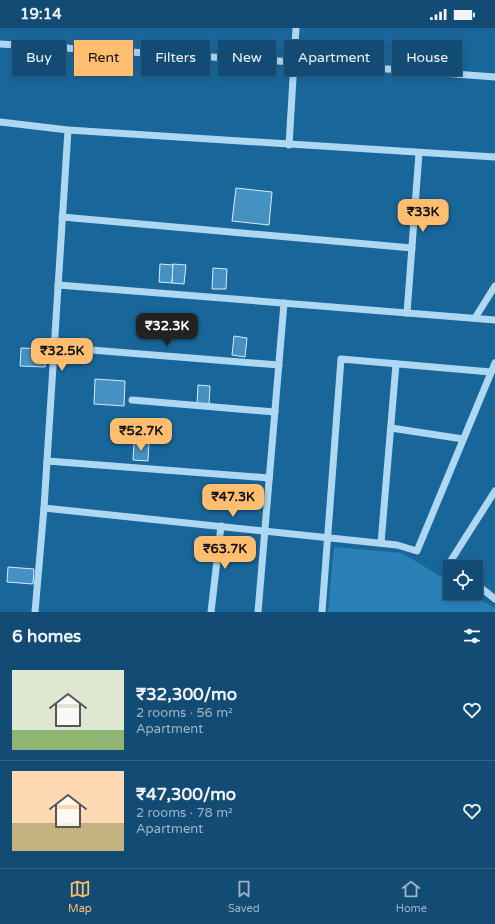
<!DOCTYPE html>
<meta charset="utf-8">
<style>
:root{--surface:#124c74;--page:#1b5379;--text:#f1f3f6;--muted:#9cb4c5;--line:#316386;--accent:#ffbe6f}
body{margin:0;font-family:"Varela Round",sans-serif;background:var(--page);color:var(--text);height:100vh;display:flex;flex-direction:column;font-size:15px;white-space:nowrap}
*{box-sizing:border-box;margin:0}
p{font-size:13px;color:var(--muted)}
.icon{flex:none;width:22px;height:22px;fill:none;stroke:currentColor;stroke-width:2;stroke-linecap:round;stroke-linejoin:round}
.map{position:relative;height:584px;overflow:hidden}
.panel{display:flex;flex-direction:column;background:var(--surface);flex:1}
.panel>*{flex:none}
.top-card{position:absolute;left:12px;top:12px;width:471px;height:36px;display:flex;gap:8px}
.tools{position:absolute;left:443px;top:532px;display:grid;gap:8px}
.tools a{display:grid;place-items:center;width:40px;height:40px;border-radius:0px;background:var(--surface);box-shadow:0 2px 6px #0003,0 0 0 1px var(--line);font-size:20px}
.price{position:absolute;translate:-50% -34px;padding:0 9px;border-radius:8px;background:var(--accent);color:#111;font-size:13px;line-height:26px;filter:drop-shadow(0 1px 2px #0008)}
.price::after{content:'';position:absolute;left:50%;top:24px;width:12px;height:9px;margin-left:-6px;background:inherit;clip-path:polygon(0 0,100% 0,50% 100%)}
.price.current{background:#222;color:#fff}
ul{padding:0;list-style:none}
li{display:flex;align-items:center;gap:12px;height:100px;padding:0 12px}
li+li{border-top:1px solid var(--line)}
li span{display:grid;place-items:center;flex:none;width:112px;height:80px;border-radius:0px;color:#555}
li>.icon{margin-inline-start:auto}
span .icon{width:48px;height:48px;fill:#fffc;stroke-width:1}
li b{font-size:17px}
h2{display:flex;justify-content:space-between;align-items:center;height:48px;padding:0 12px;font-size:17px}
.tag{padding:0 14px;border-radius:0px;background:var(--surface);box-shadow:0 2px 6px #0003,0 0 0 1px var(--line);font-size:14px;line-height:36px}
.tag.current{background:var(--accent);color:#111}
.status{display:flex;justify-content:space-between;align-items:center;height:28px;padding:0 20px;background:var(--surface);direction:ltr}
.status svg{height:11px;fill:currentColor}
.tabs{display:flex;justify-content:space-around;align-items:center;height:56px;border-top:1px solid var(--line);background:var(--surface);font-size:11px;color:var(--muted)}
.tabs a{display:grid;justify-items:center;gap:2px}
.tabs .current{color:var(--accent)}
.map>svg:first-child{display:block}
.green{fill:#2880b7}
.building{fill:#4591c2;stroke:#d6edfc}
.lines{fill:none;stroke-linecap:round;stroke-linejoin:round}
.minor{stroke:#aed7f1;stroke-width:7}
</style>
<div class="status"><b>19:14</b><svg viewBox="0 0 49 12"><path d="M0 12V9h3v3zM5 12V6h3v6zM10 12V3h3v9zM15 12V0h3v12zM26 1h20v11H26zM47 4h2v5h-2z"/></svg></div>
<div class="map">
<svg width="495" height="584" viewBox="0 0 495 584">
<rect width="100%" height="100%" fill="#18669a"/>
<!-- green -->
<polygon class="green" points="334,519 402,525 450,554 450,565 469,565 495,580 495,584 328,584"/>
<!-- building -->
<g class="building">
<polygon points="236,160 272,164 269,197 232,193"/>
<polygon points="160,236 173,237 172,255 159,254"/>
<polygon points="173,236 186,237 184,256 172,255"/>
<polygon points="213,240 227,241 226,261 212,261"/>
<polygon points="234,308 247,310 245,329 232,327"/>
<polygon points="21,320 46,321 45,339 20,338"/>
<polygon points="95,351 125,353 124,378 94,376"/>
<polygon points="198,357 210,358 209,377 197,376"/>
<polygon points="134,414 149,415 148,433 133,432"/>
<polygon points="8,539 34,541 33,556 7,554"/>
</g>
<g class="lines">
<!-- minor -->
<g class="minor">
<polyline points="0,16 294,34 495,49"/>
<polyline points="0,94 68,102 495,129"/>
<polyline points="289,117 296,0"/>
<polyline points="62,189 412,220"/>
<polyline points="58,257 495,292"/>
<polyline points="407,285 419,125"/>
<polyline points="475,290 495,258"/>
<polyline points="54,319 279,337"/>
<polyline points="132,372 275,384"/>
<polyline points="391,400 463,411"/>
<polyline points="47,433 269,450"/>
<polyline points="44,480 397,517 417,523 495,335"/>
<polyline points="381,515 396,336"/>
<polyline points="456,539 450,534 495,463"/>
<polyline points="476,556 495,571"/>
<polyline points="35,584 44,480 68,102"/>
<polyline points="211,584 221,498"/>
<polyline points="258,584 284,275"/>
<polyline points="322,584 341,331 491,344"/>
</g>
</g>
</svg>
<div class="tools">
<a><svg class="icon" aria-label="locate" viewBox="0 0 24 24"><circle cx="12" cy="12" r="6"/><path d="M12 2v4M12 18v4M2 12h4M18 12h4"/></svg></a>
</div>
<b class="price" style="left:423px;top:205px">₹33K</b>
<b class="price current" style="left:167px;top:319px">₹32.3K</b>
<b class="price" style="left:62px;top:344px">₹32.5K</b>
<b class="price" style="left:141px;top:424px">₹52.7K</b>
<b class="price" style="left:233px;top:490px">₹47.3K</b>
<b class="price" style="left:225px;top:542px">₹63.7K</b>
<div class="top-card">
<a class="tag">Buy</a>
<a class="tag current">Rent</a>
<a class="tag">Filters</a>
<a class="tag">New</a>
<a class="tag">Apartment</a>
<a class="tag">House</a>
</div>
</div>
<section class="panel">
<h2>6 homes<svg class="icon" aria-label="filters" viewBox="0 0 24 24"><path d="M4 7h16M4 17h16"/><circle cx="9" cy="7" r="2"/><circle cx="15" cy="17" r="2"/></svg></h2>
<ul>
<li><span style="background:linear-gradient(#dfe7d0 75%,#8fb573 0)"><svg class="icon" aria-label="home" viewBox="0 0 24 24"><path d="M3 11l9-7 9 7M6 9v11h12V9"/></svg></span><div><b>₹32,300/mo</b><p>2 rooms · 56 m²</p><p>Apartment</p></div><svg class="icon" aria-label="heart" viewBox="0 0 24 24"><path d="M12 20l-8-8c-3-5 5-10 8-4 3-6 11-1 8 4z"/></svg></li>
<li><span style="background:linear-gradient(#ffd9b3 65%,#c2b280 0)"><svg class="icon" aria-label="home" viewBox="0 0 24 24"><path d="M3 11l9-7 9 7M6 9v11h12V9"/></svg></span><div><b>₹47,300/mo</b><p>2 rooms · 78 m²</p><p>Apartment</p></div><svg class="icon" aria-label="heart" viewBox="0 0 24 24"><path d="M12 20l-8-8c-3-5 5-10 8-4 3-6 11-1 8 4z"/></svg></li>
</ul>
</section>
<nav class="tabs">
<a class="current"><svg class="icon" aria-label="map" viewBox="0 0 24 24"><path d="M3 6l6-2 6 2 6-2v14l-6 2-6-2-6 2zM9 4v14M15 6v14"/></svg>Map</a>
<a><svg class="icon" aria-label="saved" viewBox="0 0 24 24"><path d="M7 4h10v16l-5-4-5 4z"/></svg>Saved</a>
<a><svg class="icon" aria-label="home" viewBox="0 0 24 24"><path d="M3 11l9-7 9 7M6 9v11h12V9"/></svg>Home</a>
</nav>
